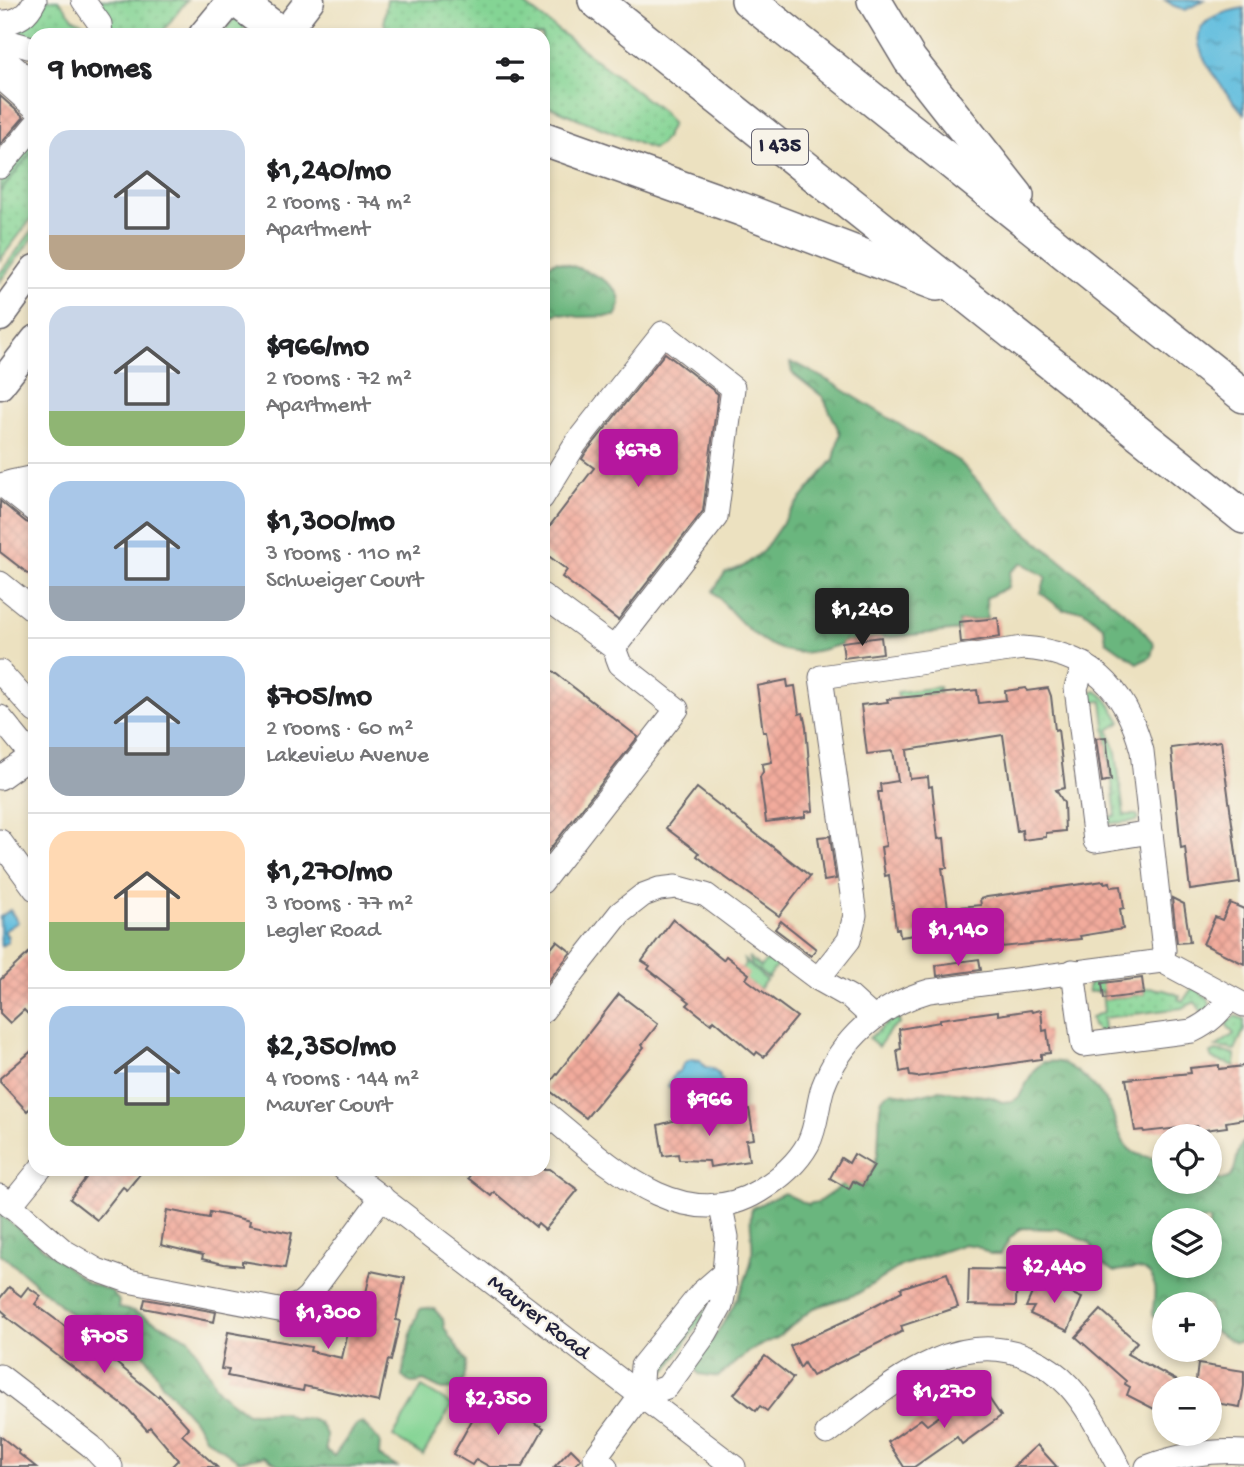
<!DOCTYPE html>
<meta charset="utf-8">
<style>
:root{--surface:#fff;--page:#f2f2f2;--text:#202124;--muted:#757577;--line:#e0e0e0;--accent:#b5179e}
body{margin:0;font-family:"Gochi Hand",sans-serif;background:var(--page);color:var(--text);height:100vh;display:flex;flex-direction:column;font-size:26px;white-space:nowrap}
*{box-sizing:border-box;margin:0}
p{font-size:23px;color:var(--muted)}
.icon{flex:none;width:38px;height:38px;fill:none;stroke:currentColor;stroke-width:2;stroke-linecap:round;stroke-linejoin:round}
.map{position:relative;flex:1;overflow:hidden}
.details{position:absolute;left:28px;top:28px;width:522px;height:1148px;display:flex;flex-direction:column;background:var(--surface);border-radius:21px;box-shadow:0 4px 10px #0003}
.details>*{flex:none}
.buttons{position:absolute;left:1152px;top:1124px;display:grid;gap:14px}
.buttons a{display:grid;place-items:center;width:70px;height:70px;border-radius:50%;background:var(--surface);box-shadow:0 4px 10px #0003;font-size:35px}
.price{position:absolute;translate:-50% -60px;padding:0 16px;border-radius:7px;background:var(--accent);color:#fff;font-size:23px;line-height:46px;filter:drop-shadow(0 2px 4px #0008)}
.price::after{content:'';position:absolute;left:50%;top:42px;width:21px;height:16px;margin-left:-10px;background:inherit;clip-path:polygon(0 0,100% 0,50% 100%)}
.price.on{background:#222;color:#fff}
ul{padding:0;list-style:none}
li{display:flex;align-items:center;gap:21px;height:175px;padding:0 21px}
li+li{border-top:2px solid var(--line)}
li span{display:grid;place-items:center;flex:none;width:196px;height:140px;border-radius:21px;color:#555}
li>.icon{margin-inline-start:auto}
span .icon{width:84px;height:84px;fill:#fffc;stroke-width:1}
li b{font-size:30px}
h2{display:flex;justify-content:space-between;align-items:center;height:84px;padding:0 21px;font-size:30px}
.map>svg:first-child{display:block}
.grass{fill:url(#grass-dots);stroke:#537b68;stroke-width:2}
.forest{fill:url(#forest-crowns);stroke:#466c5c;stroke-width:2;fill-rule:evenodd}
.green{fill:#84d494;stroke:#537b68;stroke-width:2}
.water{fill:url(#water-ripples);stroke:#41708c;stroke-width:2}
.building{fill:url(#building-cross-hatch)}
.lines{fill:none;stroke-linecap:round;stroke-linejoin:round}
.minor-casing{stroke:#69656a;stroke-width:25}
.major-casing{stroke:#69656a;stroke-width:31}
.highway-casing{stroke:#69656a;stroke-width:36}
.minor{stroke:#fff;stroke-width:23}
.major{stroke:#fff;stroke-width:28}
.highway{stroke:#fff;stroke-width:33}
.labels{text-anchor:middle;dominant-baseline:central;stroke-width:5;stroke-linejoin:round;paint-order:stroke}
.shield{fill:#f7f3e8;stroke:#62616f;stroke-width:2}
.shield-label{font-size:21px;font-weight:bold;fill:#22223b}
.street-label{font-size:23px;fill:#22223b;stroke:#f7f3e8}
</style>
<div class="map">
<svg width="1244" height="1467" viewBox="0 0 1244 1467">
<defs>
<pattern id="grass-dots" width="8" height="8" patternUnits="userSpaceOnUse" patternTransform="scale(1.75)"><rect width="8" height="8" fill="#84d494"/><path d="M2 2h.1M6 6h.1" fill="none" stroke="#72b680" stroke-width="1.8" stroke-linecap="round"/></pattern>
<pattern id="forest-crowns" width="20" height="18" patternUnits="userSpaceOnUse" patternTransform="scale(1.75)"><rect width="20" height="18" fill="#6bb67e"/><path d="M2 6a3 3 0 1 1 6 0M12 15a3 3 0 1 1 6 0" fill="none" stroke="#589468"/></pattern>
<pattern id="water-ripples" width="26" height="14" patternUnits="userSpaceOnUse" patternTransform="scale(1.75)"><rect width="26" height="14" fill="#60bdde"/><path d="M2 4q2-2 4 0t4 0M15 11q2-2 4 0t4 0" fill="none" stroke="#4f99b5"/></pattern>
<pattern id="building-cross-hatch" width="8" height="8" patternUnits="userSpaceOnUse" patternTransform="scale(1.75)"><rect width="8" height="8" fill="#f2ab9c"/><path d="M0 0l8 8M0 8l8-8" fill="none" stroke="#cf9387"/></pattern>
</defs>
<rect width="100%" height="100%" fill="#f7f3e8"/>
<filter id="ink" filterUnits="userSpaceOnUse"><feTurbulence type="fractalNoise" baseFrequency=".0143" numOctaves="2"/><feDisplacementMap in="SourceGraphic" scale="14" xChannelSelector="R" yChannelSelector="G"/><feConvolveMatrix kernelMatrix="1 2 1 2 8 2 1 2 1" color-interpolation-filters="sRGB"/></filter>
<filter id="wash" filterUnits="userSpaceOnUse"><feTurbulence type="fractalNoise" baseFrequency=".00686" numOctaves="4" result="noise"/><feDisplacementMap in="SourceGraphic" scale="28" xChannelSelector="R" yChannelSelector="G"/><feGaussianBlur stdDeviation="1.57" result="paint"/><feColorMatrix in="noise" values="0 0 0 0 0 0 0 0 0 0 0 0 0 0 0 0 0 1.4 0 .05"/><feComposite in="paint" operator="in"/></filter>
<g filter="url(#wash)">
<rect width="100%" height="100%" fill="#ece1c0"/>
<!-- grass -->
<g class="grass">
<polygon points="43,0 59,0 74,19 91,26 93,35 35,35 35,44 18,39 12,29"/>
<polygon points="100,0 187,0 160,35 119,35 115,33 113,35 107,35 97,9 103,4"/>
<path d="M 387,0 L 519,0 L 663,112 L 672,124 C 667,134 663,146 652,149 L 543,104 L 542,35 L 386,35 L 384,19 Z"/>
<polygon points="35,147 35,214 0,260 0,192"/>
<polygon points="35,227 35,235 0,281 0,273"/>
<path d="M 1095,691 C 1107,695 1114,711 1121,722 L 1109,730 L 1116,752 L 1124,815 L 1137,815 L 1139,819 L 1136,821 L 1104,824 L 1106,818 L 1116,816 L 1102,701 L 1091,702 L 1088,700 L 1091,693 Z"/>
<polygon points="748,957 761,967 769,957 778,964 768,978 752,966"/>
<path d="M 1102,979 L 1105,999 L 1144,994 L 1144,988 C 1156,988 1169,990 1180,996 L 1178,999 L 1183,1001 L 1193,987 L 1207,998 L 1210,1004 L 1209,1008 L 1202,1012 L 1195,1002 L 1182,1008 L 1103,1018 L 1104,1030 L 1099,1032 L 1093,1026 L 1091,1017 L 1104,1012 L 1102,991 L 1089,992 L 1088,987 L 1092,981 Z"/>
<polygon points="897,1015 900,1024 891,1029 878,1047 869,1038"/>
<polygon points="1235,1016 1244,1019 1244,1030 1235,1050 1216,1047 1234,1034 1226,1024"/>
<polygon points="1216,1051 1235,1054 1235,1066 1212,1059 1210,1054"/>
<polygon points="714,1302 667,1370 661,1369 660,1364 679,1339 711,1303"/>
</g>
<!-- forest -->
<g class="forest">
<path d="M 556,261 C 578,267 638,285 615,316 L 579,317 L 559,313 L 548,317 L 543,326 L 543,268 Z"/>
<path d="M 790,363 L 799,365 L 829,381 L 960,462 L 1019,527 L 1135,621 L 1154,644 L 1151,657 L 1138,663 L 1106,641 L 1104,627 L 1083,610 L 1063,610 L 1041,593 L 1046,577 L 1022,563 L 1010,572 L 1008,587 L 986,598 L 987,619 L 959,622 L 960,630 L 842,642 L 842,644 C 832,647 821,651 810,652 C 767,658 738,620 713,591 L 725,573 L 744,566 L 763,551 L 790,512 L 834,459 L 840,433 L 823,397 L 792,373 Z"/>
<path d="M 1043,1062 C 1048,1062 1054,1061 1059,1062 C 1073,1065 1101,1091 1108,1104 C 1117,1119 1118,1146 1137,1154 C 1145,1157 1156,1158 1164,1161 L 1164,1181 L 1209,1181 L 1209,1176 C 1244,1190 1230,1156 1244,1141 L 1244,1341 L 1235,1343 L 1209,1329 L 1209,1304 L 1164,1304 L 1164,1325 L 1158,1322 L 1152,1314 C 1159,1277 1154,1262 1114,1272 L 1102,1264 L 1090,1243 L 1058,1229 L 1021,1228 L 1009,1239 L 1001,1254 L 990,1254 L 977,1246 L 964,1244 L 901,1266 L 857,1294 L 814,1308 L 777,1338 L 749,1351 L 718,1377 L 699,1374 L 694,1367 C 715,1335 742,1300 751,1262 C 756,1243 747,1226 752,1208 L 784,1193 L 807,1204 L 818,1202 L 843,1185 L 849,1188 L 853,1181 L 863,1185 L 874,1166 L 878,1153 L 880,1107 L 882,1099 L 886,1094 L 892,1092 L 914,1096 L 939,1090 L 991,1097 L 1002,1102 L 1012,1101 L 1019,1097 L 1034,1070 ZM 1164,1220 L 1209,1220 L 1209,1265 L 1164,1265 Z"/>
<polygon points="0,1214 86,1282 111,1291 119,1301 118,1308 133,1311 190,1339 219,1392 247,1413 283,1412 293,1418 310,1419 320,1423 326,1434 326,1450 334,1456 356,1425 363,1423 380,1441 379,1456 397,1467 282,1467 264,1456 239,1461 205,1437 198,1425 162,1384 146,1357 129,1337 110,1323 74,1317 0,1253"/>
<path d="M 426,1308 L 434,1309 L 443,1319 L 444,1327 L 449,1336 L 467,1361 L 464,1380 L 457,1389 L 442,1390 L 424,1381 C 415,1384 409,1385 402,1376 L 412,1329 L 420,1309 Z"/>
</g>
<!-- green -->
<g class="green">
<polygon points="237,15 251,20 239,35 221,35"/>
<polygon points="35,134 35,147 0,192 0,183"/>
<polygon points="939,687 940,693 923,695 923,699 916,700 914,696 898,698 897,692"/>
<polygon points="744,960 766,980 759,989 745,979 742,969 745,964"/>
<polygon points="422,1387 452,1405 423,1455 393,1437"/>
</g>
<!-- water -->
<g class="water">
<polygon points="1165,0 1204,0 1186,10 1174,6"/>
<path d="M 1244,8 L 1244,114 C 1231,99 1194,55 1199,34 C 1203,16 1229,11 1244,8 Z"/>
<polygon points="10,910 18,922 4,931 8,937 8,942 1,946 0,917"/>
<polygon points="691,1059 700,1060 705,1067 712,1068 720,1075 719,1077 723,1080 715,1090 711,1087 708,1090 685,1093 681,1091 679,1094 668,1086 675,1073 680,1071 684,1063"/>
</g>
<g id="blocks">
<!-- building -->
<g class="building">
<polygon points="0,96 24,117 0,145"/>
<polygon points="665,353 718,394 703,511 618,620 562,577 567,570 542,551 542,536 594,468 582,459 585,454"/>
<polygon points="0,501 26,522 35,525 35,579 0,552"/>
<polygon points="998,618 1000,637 961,643 959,622"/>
<polygon points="881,637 883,653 844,658 842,642"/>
<polygon points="542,663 638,737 542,859"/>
<polygon points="787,680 788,687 795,686 799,714 803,713 806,727 813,811 805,812 805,817 766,822 760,777 763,772 762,764 772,762 766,732 763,732 757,686"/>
<polygon points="1026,688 1027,691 1048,688 1051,696 1055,730 1058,729 1065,788 1056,790 1064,803 1065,831 1046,833 1046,837 1023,840 1022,830 1017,831 1003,735 907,750 910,779 928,777 929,787 932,786 938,839 944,838 947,868 942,868 948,908 981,905 980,899 987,897 1104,881 1104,883 1110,882 1111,887 1121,886 1124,908 1120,909 1123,929 1080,936 1081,939 981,949 978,926 900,937 899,929 896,929 889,875 885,876 881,847 886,846 878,792 881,792 880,784 898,781 893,751 867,754 861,705 888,702 887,699 977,690 979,703 1006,700 1005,691"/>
<polygon points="1106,737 1111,780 1102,782 1096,738"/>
<polygon points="1221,741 1240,883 1190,890 1185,847 1181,848 1171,748"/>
<polygon points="697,788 810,876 779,916 715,870 697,856 699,853 666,828"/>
<polygon points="830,836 836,879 824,881 818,837"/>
<polygon points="1172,898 1184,904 1190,942 1177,943"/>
<polygon points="1230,903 1244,909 1244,964 1203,944 1215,917 1222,920"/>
<polygon points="673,919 723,960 726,956 749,974 746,979 797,1017 764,1057 757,1052 755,1055 714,1020 711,1024 687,1005 690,1002 648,969 650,966 642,961"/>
<polygon points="781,921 816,949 811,956 775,929"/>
<polygon points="557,941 571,952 542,989 542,959"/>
<polygon points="35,947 35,1021 24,1010 10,1023 0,1013 0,980"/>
<polygon points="979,959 981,970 937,976 936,965"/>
<polygon points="1142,978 1144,994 1104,999 1102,983"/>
<polygon points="619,994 658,1024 642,1045 644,1047 586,1118 546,1088"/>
<polygon points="1031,1010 1032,1012 1041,1010 1043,1031 1047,1030 1050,1053 1041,1054 1041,1059 917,1077 910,1076 909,1070 900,1072 897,1050 901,1049 899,1029 940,1022 940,1019 998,1011 998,1015"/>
<polygon points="35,1048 35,1104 27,1111 0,1082 0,1078"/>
<polygon points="1219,1065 1219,1069 1244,1066 1244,1119 1226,1122 1227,1127 1197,1131 1197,1126 1144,1132 1143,1130 1135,1131 1126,1079 1191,1073 1190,1068"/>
<polygon points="749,1109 754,1139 746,1140 749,1161 710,1167 709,1161 679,1160 678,1154 663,1156 658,1125 695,1115"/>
<polygon points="854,1154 874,1166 862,1186 853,1181 849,1189 830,1178 841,1158 849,1163"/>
<polygon points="74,1169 144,1169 127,1190 123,1187 97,1220 70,1199 86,1178"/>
<polygon points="475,1169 550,1169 578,1190 545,1230 538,1224 536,1227 494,1192 491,1196 468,1178"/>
<polygon points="167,1210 209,1218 210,1212 234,1217 250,1221 249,1225 292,1233 285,1268 242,1261 242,1266 224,1264 202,1259 203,1255 161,1245"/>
<polygon points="969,1269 1017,1270 1016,1306 968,1305"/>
<polygon points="371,1271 405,1278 396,1320 400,1321 395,1344 391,1361 388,1360 379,1402 304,1386 303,1391 227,1376 229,1370 221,1369 228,1332 311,1347 310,1351 342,1358 349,1328 351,1329 354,1312 358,1313 362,1296 365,1297"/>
<polygon points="947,1273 958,1307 901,1326 903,1331 812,1376 804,1363 800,1368 790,1346 847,1320 902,1291 901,1288"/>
<polygon points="1038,1279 1082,1298 1068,1331 1030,1314 1034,1307 1026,1307"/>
<polygon points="9,1287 21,1296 28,1287 41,1296 35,1304 114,1363 115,1362 158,1397 159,1395 189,1428 182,1435 217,1467 171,1467 178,1460 150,1427 147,1430 128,1409 5,1316 7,1315 0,1309 0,1298"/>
<polygon points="145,1299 216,1312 214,1322 143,1308"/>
<polygon points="1101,1310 1137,1342 1127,1354 1191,1388 1164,1388 1164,1414 1127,1395 1130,1387 1125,1384 1126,1381 1076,1337"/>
<polygon points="765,1356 793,1378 767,1411 760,1406 756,1411 734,1394"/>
<polygon points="1198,1364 1244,1371 1244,1386 1240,1407 1209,1402 1209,1388 1195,1388"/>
<polygon points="976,1390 981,1397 986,1394 1001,1416 962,1444 957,1437 914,1467 904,1467 888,1442 921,1419 927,1425"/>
<polygon points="486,1395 544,1428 522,1467 490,1467 476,1459 472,1465 453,1454"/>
<polygon points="0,1436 19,1451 18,1453 36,1467 0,1467"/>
<polygon points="1037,1445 1057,1467 1013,1467"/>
<polygon points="571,1449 581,1459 573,1467 554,1467"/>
</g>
</g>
</g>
<g filter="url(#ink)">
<use href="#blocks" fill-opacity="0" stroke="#69656a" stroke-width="2"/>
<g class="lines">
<!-- minor casing -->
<g class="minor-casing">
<g id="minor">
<polyline points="83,0 100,24 101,35"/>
<path d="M 0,22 C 17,23 28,15 35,0"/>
<polyline points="0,39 35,49"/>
<polyline points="0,55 25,77 35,80"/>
<polyline points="0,77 35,108"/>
<polyline points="0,167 35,125"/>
<polyline points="2,485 35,511"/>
<path d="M 0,486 C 10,480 24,481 35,476"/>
<polyline points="542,498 576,443 663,333 733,388 716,517 614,648"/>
<polyline points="0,583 35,611"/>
<polyline points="542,595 614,648 620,664 677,709 542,882"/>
<polyline points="1084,664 1076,688 1095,841 1151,832"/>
<polyline points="0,672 35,711"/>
<polyline points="0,717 35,760"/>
<polyline points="0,778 35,753"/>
<polyline points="0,841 35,889"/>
<path d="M 1073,971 L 1083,1045 L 1192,1031 C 1209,1023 1219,1013 1230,998"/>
<path d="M 818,979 L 849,940 L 855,915 L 821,677 L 1023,648 C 1089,652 1126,688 1142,751 L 1164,950 L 1162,961"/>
<polyline points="542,1012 620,913 643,895 659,889 676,887 706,895 818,979 850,997 873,1018"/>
<path d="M 542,1110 C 601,1157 679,1240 759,1191 C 779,1179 797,1164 808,1144 C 817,1127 817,1106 823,1087 C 841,1039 880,1005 929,991 L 1162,961 L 1244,1005"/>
<polyline points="344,1169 734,1467"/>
<polyline points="0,1196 64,1251 97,1270 128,1281 284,1311 301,1303 308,1297 382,1197"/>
<polyline points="10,1206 40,1169"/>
<polyline points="0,1376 91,1446 111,1467"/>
<polyline points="640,1397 667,1387 706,1333 721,1306 725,1287 724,1273 727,1237 721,1207"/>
<polyline points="640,1397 642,1366 701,1293 724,1273"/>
<path d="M 827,1433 C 885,1390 954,1324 1030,1358 C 1045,1365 1058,1374 1069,1386 C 1090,1409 1104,1440 1119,1467"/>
<polyline points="606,1467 595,1458 640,1397"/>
<path d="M 1147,1467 C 1179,1455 1210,1450 1244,1452"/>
</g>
</g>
<!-- major casing -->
<g class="major-casing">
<g id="major">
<polyline points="203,35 232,0"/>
<polyline points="283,35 310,0"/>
<polyline points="0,317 35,269"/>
<polyline points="0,385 35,340"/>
</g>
</g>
<!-- highway casing -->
<g class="highway-casing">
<g id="highway">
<polyline points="236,0 283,35"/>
<polyline points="595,0 1244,517"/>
<polyline points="748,0 1244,396"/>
<polyline points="874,0 910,60 1017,196"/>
<polyline points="542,138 741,209 937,284"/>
</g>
</g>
<!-- minor -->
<use href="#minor" class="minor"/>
<!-- major -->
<use href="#major" class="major"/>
<!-- highway -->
<use href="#highway" class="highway"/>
</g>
</g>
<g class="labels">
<!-- shield labels -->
<rect class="shield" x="752" y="129.5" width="56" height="35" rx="5"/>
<g class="shield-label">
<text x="780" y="147">I 435</text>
</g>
<!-- street labels -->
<g class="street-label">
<text transform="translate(538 1318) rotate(38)">Maurer Road</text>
</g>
</g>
</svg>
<div class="buttons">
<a><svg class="icon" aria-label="locate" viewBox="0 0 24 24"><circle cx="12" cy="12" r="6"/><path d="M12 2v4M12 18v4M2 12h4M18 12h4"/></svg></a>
<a><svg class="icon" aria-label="layers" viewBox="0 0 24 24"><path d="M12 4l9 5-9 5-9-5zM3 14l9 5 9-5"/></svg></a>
<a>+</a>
<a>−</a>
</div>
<b class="price" style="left:638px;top:489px">$678</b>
<b class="price on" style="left:862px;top:648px">$1,240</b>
<b class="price" style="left:958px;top:968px">$1,140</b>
<b class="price" style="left:709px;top:1138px">$966</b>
<b class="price" style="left:1054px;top:1305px">$2,440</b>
<b class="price" style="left:328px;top:1351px">$1,300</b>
<b class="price" style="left:104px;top:1375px">$705</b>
<b class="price" style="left:944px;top:1430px">$1,270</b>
<b class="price" style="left:498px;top:1437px">$2,350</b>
<section class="details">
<h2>9 homes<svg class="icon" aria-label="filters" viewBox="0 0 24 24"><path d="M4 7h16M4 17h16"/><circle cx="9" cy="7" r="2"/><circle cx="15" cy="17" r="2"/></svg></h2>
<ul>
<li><span style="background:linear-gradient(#c9d6e8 75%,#b9a48a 0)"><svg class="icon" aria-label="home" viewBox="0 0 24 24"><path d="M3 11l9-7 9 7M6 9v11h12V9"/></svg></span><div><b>$1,240/mo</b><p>2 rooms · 74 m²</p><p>Apartment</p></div></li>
<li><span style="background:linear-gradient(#c9d6e8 75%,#8fb573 0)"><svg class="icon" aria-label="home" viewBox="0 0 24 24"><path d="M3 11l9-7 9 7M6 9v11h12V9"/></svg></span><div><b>$966/mo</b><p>2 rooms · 72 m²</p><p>Apartment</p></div></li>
<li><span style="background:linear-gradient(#a9c7e8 75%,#9aa5b1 0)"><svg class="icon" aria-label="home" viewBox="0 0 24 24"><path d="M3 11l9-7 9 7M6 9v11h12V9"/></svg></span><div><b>$1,300/mo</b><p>3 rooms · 110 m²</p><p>Schweiger Court</p></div></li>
<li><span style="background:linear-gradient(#a9c7e8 65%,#9aa5b1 0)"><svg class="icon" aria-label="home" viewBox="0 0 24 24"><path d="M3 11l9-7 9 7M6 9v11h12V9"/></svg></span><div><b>$705/mo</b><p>2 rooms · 60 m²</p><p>Lakeview Avenue</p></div></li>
<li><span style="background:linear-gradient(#ffd9b3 65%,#8fb573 0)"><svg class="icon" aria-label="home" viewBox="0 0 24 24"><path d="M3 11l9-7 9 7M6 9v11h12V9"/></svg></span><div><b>$1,270/mo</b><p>3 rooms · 77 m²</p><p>Legler Road</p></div></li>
<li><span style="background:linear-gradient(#a9c7e8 65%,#8fb573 0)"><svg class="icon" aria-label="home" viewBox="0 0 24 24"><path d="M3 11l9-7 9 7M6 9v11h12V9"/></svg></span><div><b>$2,350/mo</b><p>4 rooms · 144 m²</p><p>Maurer Court</p></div></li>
</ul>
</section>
</div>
